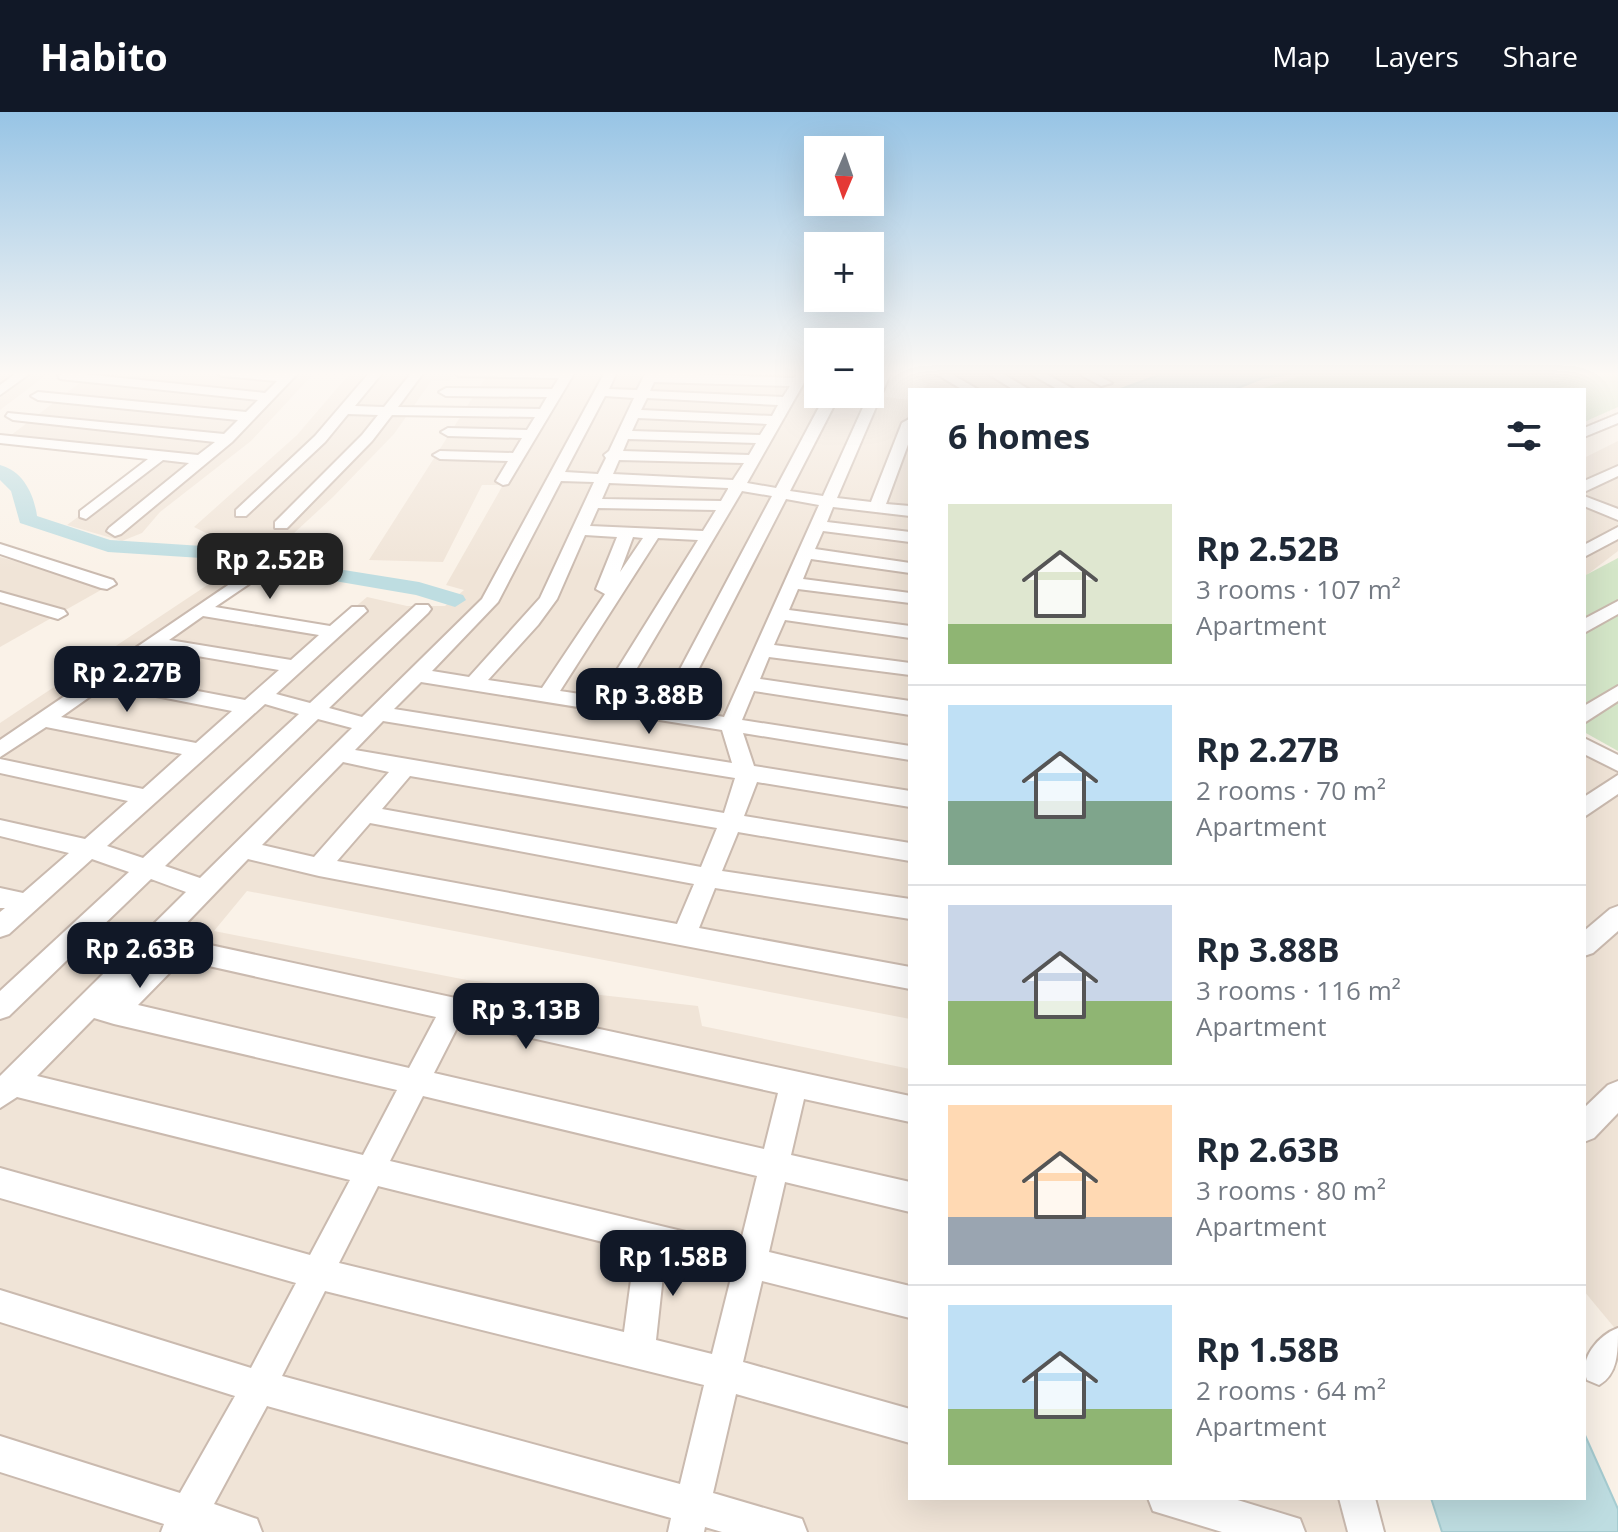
<!DOCTYPE html>
<meta charset="utf-8">
<style>
:root{--surface:#fff;--page:#f6f6f7;--text:#1f2937;--muted:#747a83;--line:#e0e1e3;--accent:#111827}
body{margin:0;font-family:"Open Sans",sans-serif;background:var(--page);color:var(--text);height:100vh;display:flex;flex-direction:column;font-size:30px;white-space:nowrap}
*{box-sizing:border-box;margin:0}
p{font-size:26px;color:var(--muted)}
.icon{flex:none;width:44px;height:44px;fill:none;stroke:currentColor;stroke-width:2;stroke-linecap:round;stroke-linejoin:round}
.map{position:relative;flex:1;overflow:hidden}
.details{position:absolute;left:908px;top:276px;width:678px;height:1112px;display:flex;flex-direction:column;background:var(--surface);border-radius:0px;box-shadow:0 8px 32px #0002}
.details>*{flex:none}
.needle{width:52px;rotate:182deg}
.buttons{position:absolute;left:804px;top:24px;display:grid;gap:16px}
.buttons a{display:grid;place-items:center;width:80px;height:80px;border-radius:0px;background:var(--surface);box-shadow:0 8px 32px #0002;font-size:40px}
.price{position:absolute;translate:-50% -68px;padding:0 18px;border-radius:16px;background:var(--accent);color:#fff;font-size:26px;line-height:52px;filter:drop-shadow(0 2px 4px #0008)}
.price::after{content:'';position:absolute;left:50%;top:48px;width:24px;height:18px;margin-left:-12px;background:inherit;clip-path:polygon(0 0,100% 0,50% 100%)}
.price.active{background:#222;color:#fff}
ul{padding:0;list-style:none}
li{display:flex;align-items:center;gap:24px;height:200px;padding:0 40px}
li+li{border-top:2px solid var(--line)}
li span{display:grid;place-items:center;flex:none;width:224px;height:160px;border-radius:0px;color:#555}
li>.icon{margin-inline-start:auto}
span .icon{width:96px;height:96px;fill:#fffc;stroke-width:1}
li b{font-size:34px}
h2{display:flex;justify-content:space-between;align-items:center;height:96px;padding:0 40px;font-size:34px}
header{display:flex;align-items:center;gap:48px;box-sizing:border-box;height:112px;padding:0 40px;background:var(--accent);color:#fff}
header strong{font-size:38px}
nav{display:flex;gap:44px;margin-inline-start:auto;font-size:28px}
.map>svg:first-child{display:block}
.residential{fill:#f0e4d7}
.green{fill:#d4e6c8}
.water{fill:#bedde1;stroke:#a6ccd1;stroke-width:2}
.lines{fill:none;stroke-linecap:round;stroke-linejoin:round}
.river{fill:#bedde1;fill-rule:evenodd}
.minor-casing{stroke:#cabaaf;stroke-width:4}
.minor{fill:#fff;fill-rule:evenodd}
</style>
<header>
<strong>Habito</strong>
<nav><a>Map</a><a>Layers</a><a>Share</a></nav>
</header>
<div class="map">
<svg width="1618" height="1420" viewBox="0 0 1618 1420">
<rect width="100%" height="100%" fill="#faf2e8"/>
<!-- residential -->
<g class="residential">
<polygon points="0,260 50,260 0,298"/>
<polygon points="94,260 315,260 251,329 160,400 142,421 122,429 67,413 158,346 6,327"/>
<polygon points="351,260 457,260 449,269 432,268 394,322 333,385 293,422 208,422 194,415 297,323"/>
<polygon points="489,260 818,260 818,282 870,282 870,260 886,260 878,284 910,288 910,907 247,779 214,819 467,868 698,894 702,914 910,957 910,1386 1342,1386 1357,1420 0,1420 0,611 242,450 256,460 207,499 328,518 367,485 407,494 445,494 464,478 446,473 503,373 482,373 443,450 369,448"/>
<polygon points="906,260 1143,260 1097,278 923,278 927,272"/>
<polygon points="1618,329 1618,439 1584,465 1584,346"/>
<polygon points="0,445 108,474 0,535"/>
<polygon points="1584,637 1618,657 1618,1220 1584,1179"/>
</g>
<!-- green -->
<g class="green">
<polygon points="1313,260 1618,260 1618,295 1584,310 1584,278 1257,278"/>
<polygon points="1618,446 1618,639 1584,620 1584,464"/>
</g>
<!-- water -->
<g class="water">
<polygon points="1167,260 1300,260 1263,266 1233,278 1118,278"/>
<polygon points="1584,1321 1618,1397 1618,1420 1442,1420 1431,1386 1584,1386"/>
</g>
<g class="lines">
<!-- river -->
<path class="river" d="M 0,353 C 23,359 34,382 37,404 L 110,428 L 264,438 L 325,455 L 419,470 L 463,483 L 466,488 L 455,495 L 416,483 L 323,467 L 263,450 L 108,440 L 20,411 L 11,379 L 0,368 Z"/>
<!-- minor casing -->
<g class="minor-casing">
<g id="minor">
<polygon points="18,260 32,260 0,283 0,273"/>
<polygon points="64,260 265,281 277,269 222,264 216,260 299,260 232,330 121,422 115,424 107,419 109,416 189,351 163,348 86,407 80,405 80,399 148,347 0,331 0,323 198,343 215,330 13,308 6,304 8,301 224,322 238,308 38,288 31,284 38,280 246,300 258,288 60,267 58,264"/>
<polygon points="370,260 383,260 355,294 384,295 412,260 424,260 398,295 540,297 547,285 446,284 439,280 446,276 552,277 559,266 459,264 453,260 575,260 508,372 503,373 496,369 508,349 440,347 433,343 440,339 513,341 522,326 448,324 441,320 448,316 527,318 535,305 392,303 372,329 287,416 275,416 275,410 362,323 378,303 348,302 325,330 246,404 236,404 236,398 315,324"/>
<path d="M 605,260 L 617,260 L 609,277 L 637,278 L 646,260 L 794,266 L 798,260 L 810,260 L 747,371 L 776,376 L 826,282 L 840,282 L 790,379 L 823,384 L 879,260 L 891,260 L 837,386 L 871,390 L 902,311 L 909,307 L 910,327 L 886,392 L 910,394 L 910,404 L 833,395 L 827,410 L 910,420 L 910,430 L 823,419 L 815,437 L 910,451 L 910,461 L 811,447 L 803,467 L 910,481 L 910,491 L 798,477 L 789,498 L 910,514 L 910,526 L 785,508 L 774,533 L 910,551 L 910,563 L 769,545 L 760,567 L 910,589 L 910,603 L 754,579 L 742,608 L 910,634 L 910,648 L 743,621 L 754,654 L 910,679 L 910,695 L 757,670 L 744,704 L 910,731 L 910,749 L 738,720 L 722,759 L 910,787 L 910,807 L 715,776 L 699,816 L 910,855 L 910,877 L 319,764 L 248,747 L 173,825 L 910,984 L 910,1010 L 804,987 L 791,1043 L 910,1070 L 910,1100 L 785,1070 L 769,1140 L 910,1174 L 910,1206 L 762,1169 L 743,1250 L 910,1297 L 910,1331 L 736,1282 L 713,1381 L 802,1407 L 807,1420 L 722,1420 L 705,1415 L 704,1420 L 668,1420 L 671,1406 L 267,1294 L 214,1392 L 257,1407 L 262,1420 L 161,1420 L 164,1412 L 0,1360 L 0,1324 L 180,1381 L 235,1284 L 0,1210 L 0,1178 L 251,1256 L 296,1171 L 0,1086 L 0,1056 L 310,1143 L 350,1068 L 17,985 L 0,996 L 0,964 L 186,780 L 151,767 L 9,904 L 0,907 L 0,879 L 129,760 L 92,747 L 9,822 L 0,825 L 0,800 L 5,796 L 0,796 L 0,776 L 23,781 L 69,741 L 0,724 L 0,708 L 85,727 L 128,689 L 0,661 L 0,647 L 143,677 L 182,642 L 46,615 L 0,645 L 0,628 L 243,463 L 249,464 L 251,468 L 249,472 L 215,495 L 330,514 L 352,495 L 364,495 L 367,499 L 276,582 L 310,591 L 416,493 L 428,493 L 431,497 L 428,501 L 329,596 L 362,605 L 482,487 ZM 654,270 L 790,274 L 783,285 L 650,279 ZM 605,284 L 634,286 L 609,339 L 604,343 L 606,346 L 598,362 L 565,360 ZM 647,286 L 778,293 L 772,304 L 641,298 ZM 638,306 L 767,312 L 760,323 L 632,319 ZM 628,327 L 756,331 L 749,343 L 623,339 ZM 619,348 L 744,351 L 733,368 L 613,362 ZM 561,369 L 594,370 L 540,486 L 469,565 L 432,559 L 498,490 ZM 609,371 L 728,376 L 728,377 L 721,389 L 602,387 ZM 742,379 L 772,384 L 660,595 L 618,588 ZM 786,387 L 819,393 L 724,605 L 678,597 ZM 598,396 L 716,398 L 703,419 L 590,414 ZM 585,423 L 617,425 L 596,477 L 605,482 L 542,576 L 488,568 L 538,513 L 557,487 ZM 633,425 L 643,426 L 620,460 ZM 658,426 L 698,428 L 600,585 L 560,579 ZM 203,504 L 319,523 L 291,548 L 169,528 ZM 156,537 L 279,558 L 245,588 L 119,564 ZM 421,570 L 722,618 L 732,651 L 394,597 ZM 105,574 L 232,599 L 196,631 L 61,605 ZM 265,592 L 299,602 L 143,746 L 107,734 ZM 318,607 L 352,616 L 200,766 L 165,754 ZM 383,609 L 735,666 L 724,701 L 355,638 ZM 343,650 L 389,660 L 314,745 L 262,733 ZM 410,664 L 717,716 L 701,755 L 382,697 ZM 370,711 L 694,772 L 677,812 L 337,749 ZM 182,848 L 436,905 L 409,956 L 138,893 ZM 94,906 L 114,912 L 397,978 L 363,1043 L 37,964 ZM 460,910 L 778,981 L 764,1037 L 434,961 ZM 423,984 L 757,1064 L 740,1133 L 390,1049 ZM 378,1074 L 635,1138 L 624,1220 L 339,1151 ZM 665,1145 L 732,1162 L 712,1242 L 656,1228 ZM 325,1179 L 704,1273 L 680,1372 L 282,1264 Z"/>
<polygon points="933,260 948,260 979,278 963,278"/>
<polygon points="985,260 1000,260 1030,278 1014,278"/>
<polygon points="1027,260 1043,260 1075,278 1059,278"/>
<polygon points="1076,260 1092,260 1112,271 1101,274"/>
<polygon points="1618,302 1618,311 1584,325 1584,316"/>
<polygon points="1618,354 1618,364 1584,380 1584,369"/>
<polygon points="1584,384 1618,397 1618,408 1584,394"/>
<polygon points="1618,415 1618,427 1584,445 1584,433"/>
<polygon points="0,432 113,468 116,472 107,477 101,476 0,442"/>
<polygon points="0,480 64,498 67,502 58,507 0,490"/>
<polygon points="1618,489 1618,502 1584,521 1584,507"/>
<polygon points="1618,574 1618,589 1584,611 1584,594"/>
<polygon points="1584,626 1618,643 1618,659 1584,642"/>
<polygon points="1618,663 1618,682 1584,705 1584,685"/>
<polygon points="1618,794 1618,819 1593,841 1584,844 1584,819 1610,797"/>
<polygon points="1618,969 1618,1001 1594,1026 1584,1030 1584,996 1608,973"/>
<path d="M 1618,1216 C 1618,1240 1618,1262 1599,1273 L 1587,1268 C 1578,1246 1599,1223 1618,1216 Z"/>
<polygon points="1148,1386 1231,1386 1300,1407 1305,1420 1222,1420 1153,1399"/>
<polygon points="1339,1386 1375,1386 1384,1420 1348,1420"/>
</g>
</g>
<!-- minor -->
<use href="#minor" class="minor"/>
</g>
<!-- sky -->
<linearGradient id="sky" x2="0" y2="1"><stop stop-color="#97c4e5"/><stop offset="0.57" stop-color="#fdf9f5"/><stop offset="1" stop-color="#fdf9f5" stop-opacity="0"/></linearGradient>
<rect width="1618" height="459" fill="url(#sky)"/>
</svg>
<div class="buttons">
<a><svg class="needle" viewBox="-14 -14 28 28"><path d="M0-13l5 13h-10z" fill="#e53935"/><path d="M0 13l5-13h-10z" fill="#747a83"/></svg></a>
<a>+</a>
<a>−</a>
</div>
<b class="price active" style="left:270px;top:489px">Rp 2.52B</b>
<b class="price" style="left:127px;top:602px">Rp 2.27B</b>
<b class="price" style="left:649px;top:624px">Rp 3.88B</b>
<b class="price" style="left:140px;top:878px">Rp 2.63B</b>
<b class="price" style="left:526px;top:939px">Rp 3.13B</b>
<b class="price" style="left:673px;top:1186px">Rp 1.58B</b>
<section class="details">
<h2>6 homes<svg class="icon" aria-label="filters" viewBox="0 0 24 24"><path d="M4 7h16M4 17h16"/><circle cx="9" cy="7" r="2"/><circle cx="15" cy="17" r="2"/></svg></h2>
<ul>
<li><span style="background:linear-gradient(#dfe7d0 75%,#8fb573 0)"><svg class="icon" aria-label="home" viewBox="0 0 24 24"><path d="M3 11l9-7 9 7M6 9v11h12V9"/></svg></span><div><b>Rp 2.52B</b><p>3 rooms · 107 m²</p><p>Apartment</p></div></li>
<li><span style="background:linear-gradient(#bfe0f5 60%,#7fa58c 0)"><svg class="icon" aria-label="home" viewBox="0 0 24 24"><path d="M3 11l9-7 9 7M6 9v11h12V9"/></svg></span><div><b>Rp 2.27B</b><p>2 rooms · 70 m²</p><p>Apartment</p></div></li>
<li><span style="background:linear-gradient(#c9d6e8 60%,#8fb573 0)"><svg class="icon" aria-label="home" viewBox="0 0 24 24"><path d="M3 11l9-7 9 7M6 9v11h12V9"/></svg></span><div><b>Rp 3.88B</b><p>3 rooms · 116 m²</p><p>Apartment</p></div></li>
<li><span style="background:linear-gradient(#ffd9b3 70%,#9aa5b1 0)"><svg class="icon" aria-label="home" viewBox="0 0 24 24"><path d="M3 11l9-7 9 7M6 9v11h12V9"/></svg></span><div><b>Rp 2.63B</b><p>3 rooms · 80 m²</p><p>Apartment</p></div></li>
<li><span style="background:linear-gradient(#bfe0f5 65%,#8fb573 0)"><svg class="icon" aria-label="home" viewBox="0 0 24 24"><path d="M3 11l9-7 9 7M6 9v11h12V9"/></svg></span><div><b>Rp 1.58B</b><p>2 rooms · 64 m²</p><p>Apartment</p></div></li>
</ul>
</section>
</div>
